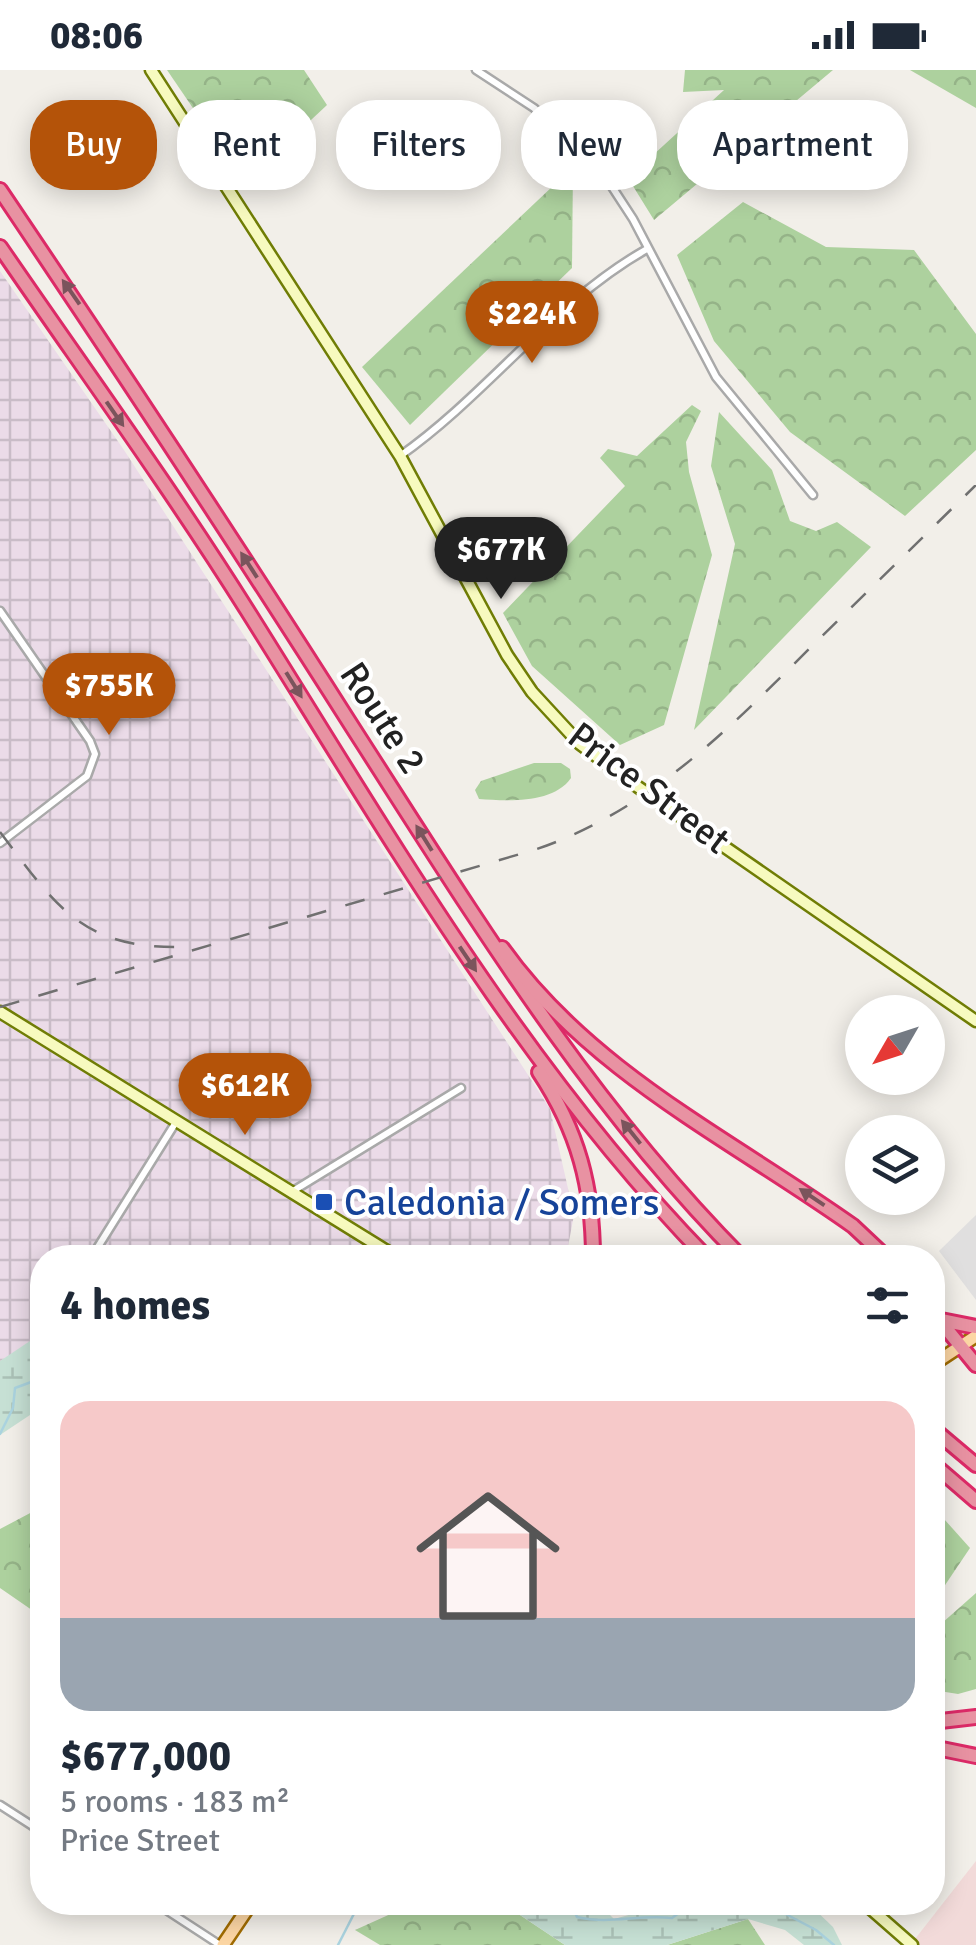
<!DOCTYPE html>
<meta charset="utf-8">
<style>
:root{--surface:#fff;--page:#f6f6f7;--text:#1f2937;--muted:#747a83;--line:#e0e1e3;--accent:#b45309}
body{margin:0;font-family:Signika,sans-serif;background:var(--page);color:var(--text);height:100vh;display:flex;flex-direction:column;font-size:38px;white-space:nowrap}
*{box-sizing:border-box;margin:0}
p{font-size:32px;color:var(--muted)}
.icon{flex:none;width:55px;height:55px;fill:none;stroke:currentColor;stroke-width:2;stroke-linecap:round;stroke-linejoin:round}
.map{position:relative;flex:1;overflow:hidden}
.details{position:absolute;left:30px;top:1175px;width:915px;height:670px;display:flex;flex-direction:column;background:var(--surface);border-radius:40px;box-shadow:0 5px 25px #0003}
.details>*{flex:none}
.guide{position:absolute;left:30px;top:30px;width:918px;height:90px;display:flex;gap:20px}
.needle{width:65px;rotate:231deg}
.fabs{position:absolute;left:845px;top:925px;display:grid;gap:20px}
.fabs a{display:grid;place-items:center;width:100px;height:100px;border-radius:50%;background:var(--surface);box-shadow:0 5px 25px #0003;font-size:50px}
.price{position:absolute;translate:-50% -85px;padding:0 22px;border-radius:35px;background:var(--accent);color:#fff;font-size:32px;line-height:65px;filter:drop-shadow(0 2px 5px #0008)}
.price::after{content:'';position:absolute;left:50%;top:60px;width:30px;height:22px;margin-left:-15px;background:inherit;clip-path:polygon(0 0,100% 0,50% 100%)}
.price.on{background:#222;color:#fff}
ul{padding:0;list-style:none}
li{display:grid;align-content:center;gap:20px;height:530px;padding:0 30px}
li+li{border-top:2px solid var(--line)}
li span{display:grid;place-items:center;height:310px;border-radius:30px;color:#555}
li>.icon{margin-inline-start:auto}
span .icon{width:180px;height:180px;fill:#fffc;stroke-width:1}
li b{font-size:42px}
h2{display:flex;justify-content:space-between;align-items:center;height:120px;padding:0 30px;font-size:42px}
.tag{padding:0 35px;border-radius:40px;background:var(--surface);box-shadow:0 5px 25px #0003;font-size:35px;line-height:90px}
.tag.on{background:var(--accent);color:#fff}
.status{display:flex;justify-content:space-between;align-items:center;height:70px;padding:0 50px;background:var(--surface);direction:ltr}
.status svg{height:28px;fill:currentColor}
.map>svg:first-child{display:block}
.residential{fill:#e0dfdf}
.commercial{fill:#f2dad9}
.industrial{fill:url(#industrial-grid)}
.forest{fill:url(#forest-crowns)}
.wetland{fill:url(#wetland-marsh)}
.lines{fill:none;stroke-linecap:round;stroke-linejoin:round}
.stream{stroke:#aad3df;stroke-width:2.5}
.street-casing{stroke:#a9a9a9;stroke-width:11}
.secondary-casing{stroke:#707d05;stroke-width:15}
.primary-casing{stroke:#a06b00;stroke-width:16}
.highway-casing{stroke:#dc2a67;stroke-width:18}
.street{stroke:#fff;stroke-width:6}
.secondary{stroke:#f7fabf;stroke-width:10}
.primary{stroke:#fcd6a4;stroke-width:11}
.highway{stroke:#e892a2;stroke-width:12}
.rail{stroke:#707070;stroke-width:2.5;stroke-dasharray:20 20;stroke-linecap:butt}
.oneway{fill:#7b545c}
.transit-dot{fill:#1a4fb4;stroke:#fff;stroke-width:4}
.labels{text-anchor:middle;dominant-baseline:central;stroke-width:8;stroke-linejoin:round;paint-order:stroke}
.street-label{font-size:38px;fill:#222;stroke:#fff}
.transit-label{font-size:38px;fill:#164399;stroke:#fff;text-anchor:start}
</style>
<div class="status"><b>08:06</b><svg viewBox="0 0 49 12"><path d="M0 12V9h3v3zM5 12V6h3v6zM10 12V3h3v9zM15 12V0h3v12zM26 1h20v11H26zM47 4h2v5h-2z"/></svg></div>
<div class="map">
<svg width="976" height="1875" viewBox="0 0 976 1875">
<defs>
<pattern id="industrial-grid" width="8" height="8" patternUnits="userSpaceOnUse" patternTransform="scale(2.5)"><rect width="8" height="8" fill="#ebdbe8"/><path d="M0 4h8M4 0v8" fill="none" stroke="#c9bcc7"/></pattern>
<pattern id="forest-crowns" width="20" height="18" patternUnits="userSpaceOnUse" patternTransform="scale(2.5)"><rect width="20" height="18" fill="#add19e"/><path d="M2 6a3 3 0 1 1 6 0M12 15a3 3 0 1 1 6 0" fill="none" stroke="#95b388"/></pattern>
<pattern id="wetland-marsh" width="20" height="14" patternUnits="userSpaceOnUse" patternTransform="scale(2.5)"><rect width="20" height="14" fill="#c6e0d4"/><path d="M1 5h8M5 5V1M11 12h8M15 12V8" fill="none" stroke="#aac0b6"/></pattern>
</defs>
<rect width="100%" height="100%" fill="#f2efe9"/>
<!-- residential -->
<polygon class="residential" points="976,1145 976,1230 939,1181"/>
<!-- commercial -->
<polygon class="commercial" points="976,1791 976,1875 919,1875 915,1869"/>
<!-- industrial -->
<polygon class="industrial" points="0,201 124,380 550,1039 574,1145 566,1187 42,1188 42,1268 0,1291"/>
<!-- forest -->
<g class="forest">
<polygon points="167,0 304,0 327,35 244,113"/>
<polygon points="685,0 833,0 654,150 628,108 724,20 683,22"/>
<polygon points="910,0 976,0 976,38"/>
<polygon points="573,97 572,198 410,355 362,297"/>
<polygon points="743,132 826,177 914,180 976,264 976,380 905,446 790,362 714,271 677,185"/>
<polygon points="692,335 701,341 686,372 689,402 712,485 664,655 620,675 532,596 503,543 625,416 600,388 608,379 637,386"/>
<polygon points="719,342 772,400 790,451 816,461 837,452 871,477 694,660 735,474 711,396"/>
<path d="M 534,693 L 561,693 L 570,699 L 571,708 C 553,734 507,731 479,729 L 475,720 L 481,711 Z"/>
<polygon points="42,1430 42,1547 0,1518 0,1459 34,1441"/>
<polygon points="936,1440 970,1478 933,1533 932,1442"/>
<polygon points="976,1523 976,1619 958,1624 933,1620 933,1561"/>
<polygon points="415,1833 502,1833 565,1875 380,1875 355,1860"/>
<polygon points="748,1849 765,1875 667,1875"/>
</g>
<!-- wetland -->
<g class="wetland">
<polygon points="42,1263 42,1337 0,1365 0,1291"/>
<polygon points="502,1833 598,1833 614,1849 647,1840 650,1833 808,1833 833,1857 842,1875 804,1875 785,1860 748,1849 667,1875 565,1875"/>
</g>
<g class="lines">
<!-- stream -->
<g class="stream">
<polyline points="0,1364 13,1338 15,1318 42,1308"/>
<path d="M 571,1832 L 577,1847 C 610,1855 638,1844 672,1848 L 694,1832"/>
<polyline points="763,1832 816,1860 834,1875"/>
<polyline points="338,1875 360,1832"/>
</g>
<!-- street casing -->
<g class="street-casing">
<g id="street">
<polyline points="476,0 534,38 603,103 633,149 716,307 813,425"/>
<path d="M 400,386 C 488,324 553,232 647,179"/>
<polyline points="0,541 90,671 95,684 87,706 0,773"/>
<polyline points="293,1121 461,1018"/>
<polyline points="91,1188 176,1052"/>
<polyline points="0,1735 42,1762"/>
<polyline points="154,1832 220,1875"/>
</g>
</g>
<!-- secondary casing -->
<g class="secondary-casing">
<g id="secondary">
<polyline points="151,0 400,386 507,585 532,622 580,674 638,717 976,951"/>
<polyline points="0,942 398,1188"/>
<polyline points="863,1832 912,1875"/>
</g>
</g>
<!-- primary casing -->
<g class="primary-casing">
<g id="primary">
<polyline points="932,1295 976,1266"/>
<polyline points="223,1875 252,1832"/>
</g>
</g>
<!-- highway casing -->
<g class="highway-casing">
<g id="highway">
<path d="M 0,120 C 120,298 238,477 353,658 C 472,843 586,1031 742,1188"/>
<path d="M 0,177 C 83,298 169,416 247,540 C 388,764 521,997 707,1188"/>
<path d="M 502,878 C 590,1002 732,1070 853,1156 L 887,1188"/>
<path d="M 539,1002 C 578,1061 593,1117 593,1188"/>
<polyline points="932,1241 976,1295"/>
<polyline points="941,1250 976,1257"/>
<polyline points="932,1358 976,1395"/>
<polyline points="932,1393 976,1431"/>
<polyline points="932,1652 976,1647"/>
<polyline points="932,1677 976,1686"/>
</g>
</g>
<!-- street -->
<use href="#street" class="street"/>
<!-- secondary -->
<use href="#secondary" class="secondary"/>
<!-- primary -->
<use href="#primary" class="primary"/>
<!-- highway -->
<use href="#highway" class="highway"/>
<!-- rail -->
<g class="rail">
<path d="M 0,762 C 54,833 80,878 178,877"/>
<path d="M 0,937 L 537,779 C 651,740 733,655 817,571 C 870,519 923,467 976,415"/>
</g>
</g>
<!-- one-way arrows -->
<defs><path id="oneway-solid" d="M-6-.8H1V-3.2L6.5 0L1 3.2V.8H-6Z" transform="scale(2.5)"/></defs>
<g class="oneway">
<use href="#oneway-solid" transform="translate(71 222) rotate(-125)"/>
<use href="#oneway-solid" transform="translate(115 344) rotate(55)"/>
<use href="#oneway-solid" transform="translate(249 495) rotate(-123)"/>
<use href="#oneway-solid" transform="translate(294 615) rotate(58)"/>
<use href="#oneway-solid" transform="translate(424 768) rotate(-122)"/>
<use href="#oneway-solid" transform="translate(468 889) rotate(56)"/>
<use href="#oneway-solid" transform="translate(631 1062) rotate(-129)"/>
<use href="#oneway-solid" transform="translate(812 1127) rotate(-146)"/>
</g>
<!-- markers -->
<rect class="transit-dot" x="314" y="1122" width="20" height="20" rx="5"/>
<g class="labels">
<!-- street labels -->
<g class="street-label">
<text transform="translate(383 648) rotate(57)">Route 2</text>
<text transform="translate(649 718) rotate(37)">Price Street</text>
</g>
<!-- transit labels -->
<g class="transit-label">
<text x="344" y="1132">Caledonia / Somers</text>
</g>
</g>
</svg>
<div class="fabs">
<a><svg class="needle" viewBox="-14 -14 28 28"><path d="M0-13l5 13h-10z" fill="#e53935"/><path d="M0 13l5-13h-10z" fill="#747a83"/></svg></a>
<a><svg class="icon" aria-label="layers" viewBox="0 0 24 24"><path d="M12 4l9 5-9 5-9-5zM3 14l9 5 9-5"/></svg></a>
</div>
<b class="price" style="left:532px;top:296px">$224K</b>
<b class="price on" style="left:501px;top:532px">$677K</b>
<b class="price" style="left:109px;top:668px">$755K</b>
<b class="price" style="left:245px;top:1068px">$612K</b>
<div class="guide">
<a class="tag on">Buy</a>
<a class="tag">Rent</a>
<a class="tag">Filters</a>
<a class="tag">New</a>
<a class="tag">Apartment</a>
</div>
<section class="details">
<h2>4 homes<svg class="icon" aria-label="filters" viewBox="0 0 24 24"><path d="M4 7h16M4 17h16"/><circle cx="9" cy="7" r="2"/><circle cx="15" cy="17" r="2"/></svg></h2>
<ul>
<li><span style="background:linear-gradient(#f6c9c9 70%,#9aa5b1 0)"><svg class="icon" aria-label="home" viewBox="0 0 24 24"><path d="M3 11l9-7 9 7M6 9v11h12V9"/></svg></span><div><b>$677,000</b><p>5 rooms · 183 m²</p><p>Price Street</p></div></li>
</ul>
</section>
</div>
